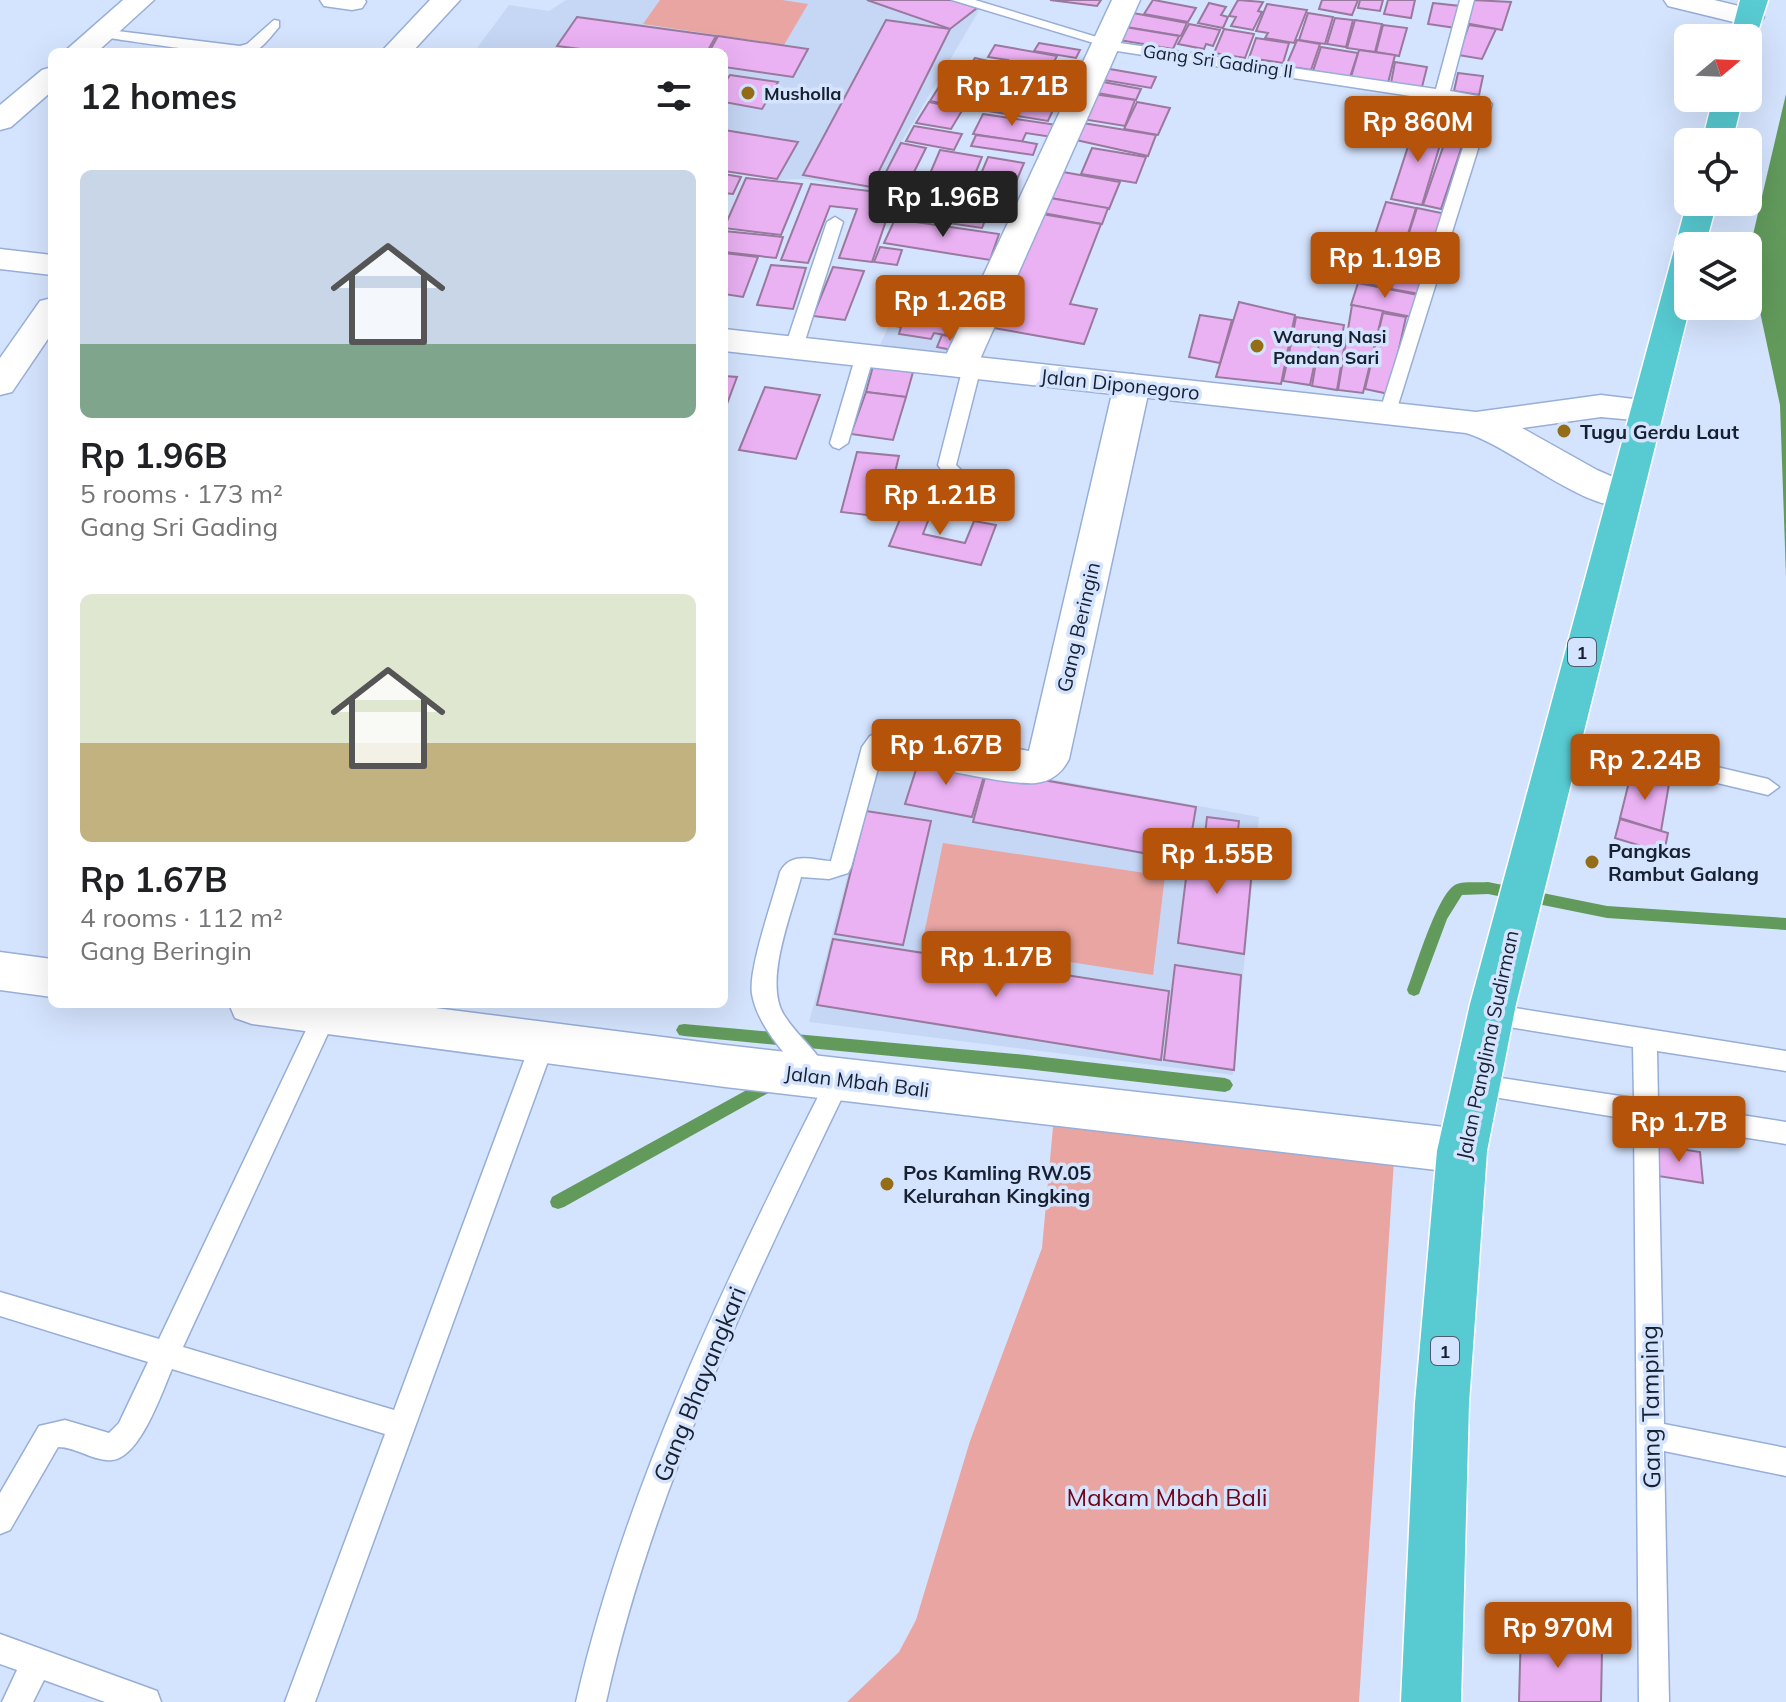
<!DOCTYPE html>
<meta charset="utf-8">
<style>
:root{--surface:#fff;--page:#f2f2f2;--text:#202124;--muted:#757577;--accent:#b45309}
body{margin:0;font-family:Mulish,sans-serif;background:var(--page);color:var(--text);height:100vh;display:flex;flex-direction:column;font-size:30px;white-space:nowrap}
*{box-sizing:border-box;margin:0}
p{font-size:26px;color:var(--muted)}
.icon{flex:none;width:44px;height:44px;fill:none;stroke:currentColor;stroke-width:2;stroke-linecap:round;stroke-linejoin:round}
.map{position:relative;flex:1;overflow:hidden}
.drawer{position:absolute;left:48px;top:48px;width:680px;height:960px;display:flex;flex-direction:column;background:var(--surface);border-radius:12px;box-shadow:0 8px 32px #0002}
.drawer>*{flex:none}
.needle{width:52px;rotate:71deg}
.fabs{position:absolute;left:1674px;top:24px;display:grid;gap:16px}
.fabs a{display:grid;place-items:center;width:88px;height:88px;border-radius:12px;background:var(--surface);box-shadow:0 8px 32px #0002;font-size:40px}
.price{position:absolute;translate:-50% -68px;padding:0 18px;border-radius:8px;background:var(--accent);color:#fff;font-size:26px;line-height:52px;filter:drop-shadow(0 2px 4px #0008)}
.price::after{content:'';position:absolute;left:50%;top:48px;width:24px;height:18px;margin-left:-12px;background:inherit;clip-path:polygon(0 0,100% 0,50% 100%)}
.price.current{background:#222;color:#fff}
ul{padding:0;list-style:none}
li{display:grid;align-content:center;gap:16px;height:424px;padding:0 32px}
li span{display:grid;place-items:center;height:248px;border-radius:12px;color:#555}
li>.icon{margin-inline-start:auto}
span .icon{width:144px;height:144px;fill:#fffc;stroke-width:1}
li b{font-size:34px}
h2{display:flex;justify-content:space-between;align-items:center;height:96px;padding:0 32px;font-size:34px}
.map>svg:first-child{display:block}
.built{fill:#c6d7f5}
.green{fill:#e8a5a2}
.water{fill:#629a5c}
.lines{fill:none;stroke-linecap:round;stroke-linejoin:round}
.stream{fill:#629a5c;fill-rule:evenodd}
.building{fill:#eab1f3;stroke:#99799e;stroke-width:2}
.service-casing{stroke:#97aed8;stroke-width:3}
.minor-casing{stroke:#97aed8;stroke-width:3}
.secondary-casing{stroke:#97aed8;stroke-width:3}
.trunk-casing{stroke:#fff;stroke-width:3}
.service{fill:#fff;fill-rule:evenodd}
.minor{fill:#fff;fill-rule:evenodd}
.secondary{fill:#fff;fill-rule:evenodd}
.trunk{fill:#58cbd2;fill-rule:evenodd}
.poi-dot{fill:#946d17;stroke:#d5e4fe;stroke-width:3}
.labels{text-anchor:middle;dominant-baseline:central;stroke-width:7;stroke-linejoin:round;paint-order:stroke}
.far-street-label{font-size:18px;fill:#172030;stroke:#d5e4fe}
.far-poi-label{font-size:18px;font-weight:bold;fill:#172030;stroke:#d5e4fe;text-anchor:start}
.shield{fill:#d5e4fe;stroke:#505b6e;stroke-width:2}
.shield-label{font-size:18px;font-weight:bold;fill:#172030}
.street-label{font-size:20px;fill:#172030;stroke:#d5e4fe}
.poi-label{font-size:20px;font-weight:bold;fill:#172030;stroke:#d5e4fe;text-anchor:start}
.near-street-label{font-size:24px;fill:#172030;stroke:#d5e4fe}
.near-park-label{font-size:24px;fill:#720417;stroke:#d5e4fe}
</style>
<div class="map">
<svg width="1786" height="1702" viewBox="0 0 1786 1702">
<rect width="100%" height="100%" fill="#d5e4fe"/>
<!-- built -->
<g class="built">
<polygon points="566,0 955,0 980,9 873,190 805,179 777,180 724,172 724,52 474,52 509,5 549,11"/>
<polygon points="911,277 983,289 956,355 879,347"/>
<polygon points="881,748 1259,817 1233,1075 809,1022"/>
</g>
<!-- green -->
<g class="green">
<polygon points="660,0 782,0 808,4 784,45 643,24"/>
<polygon points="943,843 1165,876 1153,975 923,939"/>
<polygon points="1054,1116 1394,1160 1359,1702 847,1702 899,1652 916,1620 970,1441 1042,1248"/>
</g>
<!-- water -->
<polygon class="water" points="1786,94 1786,576 1780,405 1748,256"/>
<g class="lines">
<!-- stream -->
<g class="stream">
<path d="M 1488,882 L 1607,906 L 1786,918 L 1786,930 L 1607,918 L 1488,894 L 1462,895 L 1447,919 L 1419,994 L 1414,996 L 1409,994 L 1407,990 C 1415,970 1438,890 1457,884 C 1466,881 1478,883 1488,882 Z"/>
<polygon points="684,1024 1026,1055 1225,1078 1230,1080 1233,1085 1230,1090 1225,1092 1026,1069 684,1036 679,1035 676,1030 679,1025"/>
<polygon points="774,1075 779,1077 782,1082 779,1087 564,1207 558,1209 552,1207 550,1202 552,1197"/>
</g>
</g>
<!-- building -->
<g class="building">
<polygon points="867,0 953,0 977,8 950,29"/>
<polygon points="1050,0 1101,0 1097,6"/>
<polygon points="1153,0 1154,0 1196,8 1188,22 1144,14"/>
<polygon points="1238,0 1263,2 1258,11 1262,12 1253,30 1231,26 1236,17 1229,16"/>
<polygon points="1322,0 1358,0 1352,15 1319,9"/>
<polygon points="1360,0 1383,0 1380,11 1358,8"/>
<polygon points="1388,0 1415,0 1411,18 1384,14"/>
<polygon points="1473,0 1511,2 1502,30 1465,23"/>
<polygon points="1209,3 1226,7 1221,15 1228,17 1223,28 1198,23"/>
<polygon points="1433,3 1460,6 1456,28 1428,24"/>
<polygon points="1267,4 1307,10 1294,43 1265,38 1268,33 1256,31"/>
<polygon points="1133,13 1187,23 1181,36 1126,27"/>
<polygon points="1308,13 1333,17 1325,44 1299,40"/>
<polygon points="577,17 716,36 707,52 604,52 557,46"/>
<polygon points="1335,18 1353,20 1346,47 1327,44"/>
<polygon points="886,20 950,29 871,187 803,175"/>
<polygon points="1355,20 1382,24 1375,52 1347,48"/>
<polygon points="1189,24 1220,30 1213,46 1206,44 1204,49 1178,44"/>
<polygon points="1383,25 1407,28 1399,56 1376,52"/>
<polygon points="1469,25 1496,29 1482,59 1458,55"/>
<polygon points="1125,27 1179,36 1173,49 1119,40"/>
<polygon points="1224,29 1254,34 1245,58 1214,53"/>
<polygon points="718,36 808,49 793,77 724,67 724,52 709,52"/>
<polygon points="1256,38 1289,43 1283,63 1249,58"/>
<polygon points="1297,40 1320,44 1311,70 1286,66"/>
<polygon points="1039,43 1080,50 1076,58 1034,51"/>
<polygon points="995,45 1057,56 1048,73 1005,65 1008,60 988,57"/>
<polygon points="1321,47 1358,53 1350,77 1313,71"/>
<polygon points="1359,50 1395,55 1388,83 1351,77"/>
<polygon points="975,58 997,63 988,76 1000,78 992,91 940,80 951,64 969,67"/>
<polygon points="1395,62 1427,67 1422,87 1391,83"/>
<polygon points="1007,68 1058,76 1049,94 998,86"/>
<polygon points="1104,68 1156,77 1151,88 1098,79"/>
<polygon points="1458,73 1483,76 1479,95 1454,91"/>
<polygon points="730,75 778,82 762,109 724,102 724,84"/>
<polygon points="1098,81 1141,89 1136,100 1092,92"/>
<polygon points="942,82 963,85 951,105 930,101"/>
<polygon points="999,87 1059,97 1048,121 988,111"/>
<polygon points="1093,94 1135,100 1125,126 1082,119"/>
<polygon points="1421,101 1475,110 1471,130 1417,121"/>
<polygon points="929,102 963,109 951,129 916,123"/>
<polygon points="1137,102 1170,108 1158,135 1124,129"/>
<polygon points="983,114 1057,125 1052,137 1026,133 1022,142 973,134"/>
<polygon points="1416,122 1445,128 1422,205 1391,199"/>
<polygon points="1083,123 1156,135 1148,156 1076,140"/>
<polygon points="914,126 962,134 954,150 906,141"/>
<polygon points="1450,127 1467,131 1441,209 1423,205"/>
<polygon points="724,130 798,142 777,179 724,171"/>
<polygon points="976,135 1020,141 1037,144 1033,155 971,146"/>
<polygon points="901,143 926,148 912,176 926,178 917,196 877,189"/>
<polygon points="1092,148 1146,157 1136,183 1081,174"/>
<polygon points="940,150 982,157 969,189 926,183"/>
<polygon points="988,157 1024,163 1007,203 971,198"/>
<polygon points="1063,172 1120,182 1109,209 1051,198"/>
<polygon points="724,174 741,177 733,194 724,193"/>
<polygon points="746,178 802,184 781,235 724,228"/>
<polygon points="811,184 895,194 872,262 839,258 857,209 830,206 808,263 781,260"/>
<polygon points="1050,198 1108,208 1102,224 1043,213"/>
<polygon points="937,200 990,208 982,228 928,220"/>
<polygon points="1386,202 1416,208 1391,289 1359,282"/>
<polygon points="1417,208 1446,214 1420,294 1391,289"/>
<polygon points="1036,213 1101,224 1070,304 1097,309 1084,344 988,327"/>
<polygon points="895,219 999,234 990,260 884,243"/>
<polygon points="724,231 783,237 776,258 724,252"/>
<polygon points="880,247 902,250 897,265 874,262"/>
<polygon points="724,253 758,257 743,297 724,294"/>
<polygon points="771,265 806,268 793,309 757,305"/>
<polygon points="833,267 864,271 845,320 813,316"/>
<polygon points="911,278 983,290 962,338 946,335 961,298 906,289"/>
<polygon points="1358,283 1418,295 1412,317 1351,305"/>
<polygon points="906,289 960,299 945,335 934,333 931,339 899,334 901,327 890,325"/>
<polygon points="1239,302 1295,315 1281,384 1216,377"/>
<polygon points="1352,305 1383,311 1363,393 1338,390"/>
<polygon points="1383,313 1406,317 1389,394 1365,389"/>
<polygon points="1200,315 1232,320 1220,363 1189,357"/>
<polygon points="1296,317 1344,325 1341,341 1293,333"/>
<polygon points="1293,334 1320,338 1310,385 1283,381"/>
<polygon points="942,335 962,338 957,351 937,347"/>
<polygon points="1320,338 1345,342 1337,390 1312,386"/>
<polygon points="873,366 913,372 906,397 866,392"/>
<polygon points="724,376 737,377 724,412"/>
<polygon points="765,387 820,395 796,459 739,450"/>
<polygon points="866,392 906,397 893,440 851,434"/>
<polygon points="857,452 899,456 884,517 841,512"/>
<polygon points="907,502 933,508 923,534 965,543 974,521 996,525 981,565 889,546"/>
<polygon points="920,757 986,769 972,817 905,804"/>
<polygon points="987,770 1196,807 1187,861 973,822"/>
<polygon points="1631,774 1669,784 1661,831 1620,818"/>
<polygon points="866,811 931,821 903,945 835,934"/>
<polygon points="1207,817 1239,821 1237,839 1205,835"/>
<polygon points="1620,819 1668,833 1664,853 1615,838"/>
<polygon points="1191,838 1254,848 1244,954 1178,943"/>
<polygon points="833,939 1169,991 1161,1060 817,1005"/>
<polygon points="1175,965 1241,975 1234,1070 1164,1060"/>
<polygon points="1655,1145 1700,1152 1703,1183 1658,1176"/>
<polygon points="1521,1629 1602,1650 1601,1702 1519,1702"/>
</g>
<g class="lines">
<!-- service casing -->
<g class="service-casing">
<g id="service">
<polygon points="952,0 975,0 1113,42 1436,89 1460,0 1474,0 1450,91 1478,96 1492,104 1394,418 1388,420 1379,414 1476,106 1104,49 1097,44"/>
<path d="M 274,20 L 279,21 L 279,27 C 273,34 265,45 257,50 C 240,60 127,40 101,37 L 94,33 L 101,29 L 240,46 L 247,44 Z"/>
<polygon points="835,217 843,222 803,347 800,351 788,351 785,347 827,222"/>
<polygon points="865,350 874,355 848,443 839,449 833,447 830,443 856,355"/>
<polygon points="972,362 981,367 956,465 972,481 1000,489 1002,493 993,499 953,487 938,465 963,367"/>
<polygon points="1560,730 1768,779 1779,787 1768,795 1553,744 1550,738"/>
<path d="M 877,734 L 898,736 L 901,742 L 898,748 L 883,750 L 851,867 L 848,873 L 829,879 L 801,877 C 792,913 763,982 784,1015 C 797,1036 819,1052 829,1074 L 839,1069 L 848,1072 L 851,1079 C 755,1279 654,1484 606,1702 L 576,1702 C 625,1488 726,1278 825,1083 L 809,1082 C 788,1057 758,1028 752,994 C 748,969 773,900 780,872 C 791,851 812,860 831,861 L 862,747 L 870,736 Z"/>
<path d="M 325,1004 L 333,1007 L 337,1014 L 183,1347 L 394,1410 L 531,1042 L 535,1035 L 543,1032 L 551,1035 L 555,1042 L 315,1702 L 285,1702 L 385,1434 L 172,1369 C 162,1392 140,1458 112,1460 C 94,1462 77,1447 58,1447 L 10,1530 L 0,1534 L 0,1493 L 39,1426 L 65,1420 L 109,1433 L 119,1423 L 148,1362 L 0,1316 L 0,1292 L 159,1339 L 317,1007 Z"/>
<polygon points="1490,1004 1786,1051 1786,1071 1657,1051 1658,1102 1786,1122 1786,1144 1658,1124 1664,1424 1786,1448 1786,1476 1664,1451 1669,1702 1639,1702 1634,1120 1475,1094 1466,1091 1463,1084 1466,1077 1475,1074 1634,1098 1633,1047 1490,1024 1482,1021 1478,1014 1482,1007"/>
<polygon points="0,1634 157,1691 161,1702 105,1702 44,1680 33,1702 2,1702 17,1670 0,1664"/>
</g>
</g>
<!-- minor casing -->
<g class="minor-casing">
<g id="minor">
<polygon points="123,0 154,0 97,52 64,52"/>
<polygon points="320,0 365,0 366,2 362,8 352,10 324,6"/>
<polygon points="430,0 460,0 412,52 381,52"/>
<polygon points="1112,0 1140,0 977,366 971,374 959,377 947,374 941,366"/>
<polygon points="1664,0 1714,0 1760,11 1764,17 1760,23 1750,26 1668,6"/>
<polygon points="52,67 52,91 11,127 0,130 0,105 42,70"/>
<polygon points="52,298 52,333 12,392 0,395 0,358 40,301"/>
<path d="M 1132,374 L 1145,377 L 1150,385 L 1069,759 C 1062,773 1052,781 1036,783 C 1009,786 905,762 876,753 L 870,742 L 876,731 L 891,726 L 1029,751 L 1114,385 L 1119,377 Z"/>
<polygon points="0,952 52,959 52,997 0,990"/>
<polygon points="229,1004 404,1004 725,1045 1462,1129 1480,1135 1487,1151 1480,1167 1462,1173 725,1087 252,1024 235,1018"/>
</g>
</g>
<!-- secondary casing -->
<g class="secondary-casing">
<g id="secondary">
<polygon points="0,249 52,255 52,275 0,269"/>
<path d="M 724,329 L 1476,412 L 1601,395 L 1658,402 L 1663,410 L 1658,418 L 1645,421 L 1601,417 L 1522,428 L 1597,470 L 1636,487 L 1642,496 L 1636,505 C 1590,518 1514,447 1466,433 L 724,351 Z"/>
</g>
</g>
<!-- trunk casing -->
<g class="trunk-casing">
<g id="trunk">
<polygon points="1740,0 1768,0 1754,44 1748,46 1748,38 1730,38"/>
<polygon points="1713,98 1743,98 1732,142 1702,142"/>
<polygon points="1688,198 1688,202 1717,202 1705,246 1688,246 1690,306 1516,1004 1487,1151 1469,1403 1461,1702 1401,1702 1415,1403 1437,1151 1470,1004"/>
</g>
</g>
<!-- service -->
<use href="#service" class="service"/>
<!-- minor -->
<use href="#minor" class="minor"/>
<!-- secondary -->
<use href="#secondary" class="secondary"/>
<!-- trunk -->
<use href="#trunk" class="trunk"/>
</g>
<!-- markers -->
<g class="poi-dot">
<circle cx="748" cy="93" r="8"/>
<circle cx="1257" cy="346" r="8"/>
<circle cx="1564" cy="431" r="8"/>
<circle cx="1592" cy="862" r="8"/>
<circle cx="887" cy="1184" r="8"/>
</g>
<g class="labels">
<!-- far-street labels -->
<g class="far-street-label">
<text transform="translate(1218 61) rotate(8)">Gang Sri Gading II</text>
</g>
<!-- far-poi labels -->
<g class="far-poi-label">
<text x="764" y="93">Musholla</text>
<text x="1273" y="336">Warung Nasi<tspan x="1273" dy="21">Pandan Sari</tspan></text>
</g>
<!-- shield labels -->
<g class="shield">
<rect x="1568" y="638" width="28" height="28" rx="6"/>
<rect x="1431" y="1337" width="28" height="28" rx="6"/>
</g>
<g class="shield-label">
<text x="1582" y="652">1</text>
<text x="1445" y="1351">1</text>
</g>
<!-- street labels -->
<g class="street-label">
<text transform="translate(1120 384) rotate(6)">Jalan Diponegoro</text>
<text transform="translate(1078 627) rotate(-77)">Gang Beringin</text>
<text transform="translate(1487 1045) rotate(-78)">Jalan Panglima Sudirman</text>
<text transform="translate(857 1081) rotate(7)">Jalan Mbah Bali</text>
</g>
<!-- poi labels -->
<g class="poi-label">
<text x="1580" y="431">Tugu Gerdu Laut</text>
<text x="1608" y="850">Pangkas<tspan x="1608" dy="23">Rambut Galang</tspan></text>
<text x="903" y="1172">Pos Kamling RW.05<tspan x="903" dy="23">Kelurahan Kingking</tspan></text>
</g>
<!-- near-street labels -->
<g class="near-street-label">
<text transform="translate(699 1384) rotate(-68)">Gang Bhayangkari</text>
<text transform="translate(1650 1407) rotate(-91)">Gang Tamping</text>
</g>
<!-- near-park labels -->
<g class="near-park-label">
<text x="1167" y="1497">Makam Mbah Bali</text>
</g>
</g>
</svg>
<div class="fabs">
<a><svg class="needle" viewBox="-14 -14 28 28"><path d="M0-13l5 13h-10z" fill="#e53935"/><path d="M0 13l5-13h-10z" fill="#757577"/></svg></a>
<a><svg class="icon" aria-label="locate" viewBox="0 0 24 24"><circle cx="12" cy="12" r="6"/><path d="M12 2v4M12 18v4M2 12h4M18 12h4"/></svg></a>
<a><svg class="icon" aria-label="layers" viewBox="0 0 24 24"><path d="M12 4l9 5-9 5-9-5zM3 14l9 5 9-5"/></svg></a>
</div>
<b class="price" style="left:1012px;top:128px">Rp 1.71B</b>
<b class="price" style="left:1418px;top:164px">Rp 860M</b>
<b class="price current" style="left:943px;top:239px">Rp 1.96B</b>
<b class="price" style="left:1385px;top:300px">Rp 1.19B</b>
<b class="price" style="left:950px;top:343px">Rp 1.26B</b>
<b class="price" style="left:940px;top:537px">Rp 1.21B</b>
<b class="price" style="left:946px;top:787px">Rp 1.67B</b>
<b class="price" style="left:1645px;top:802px">Rp 2.24B</b>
<b class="price" style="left:1217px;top:896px">Rp 1.55B</b>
<b class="price" style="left:996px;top:999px">Rp 1.17B</b>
<b class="price" style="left:1679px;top:1164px">Rp 1.7B</b>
<b class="price" style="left:1558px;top:1670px">Rp 970M</b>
<section class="drawer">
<h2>12 homes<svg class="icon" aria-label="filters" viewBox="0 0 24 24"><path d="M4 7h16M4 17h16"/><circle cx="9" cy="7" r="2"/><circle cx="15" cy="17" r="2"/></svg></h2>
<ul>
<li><span style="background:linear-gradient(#c9d6e8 70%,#7fa58c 0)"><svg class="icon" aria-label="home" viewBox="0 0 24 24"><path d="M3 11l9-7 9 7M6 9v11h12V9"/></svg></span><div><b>Rp 1.96B</b><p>5 rooms · 173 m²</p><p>Gang Sri Gading</p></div></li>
<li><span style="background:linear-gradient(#dfe7d0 60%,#c2b280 0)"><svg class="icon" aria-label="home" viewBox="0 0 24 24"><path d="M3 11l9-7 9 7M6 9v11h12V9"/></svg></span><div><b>Rp 1.67B</b><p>4 rooms · 112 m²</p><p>Gang Beringin</p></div></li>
</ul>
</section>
</div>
